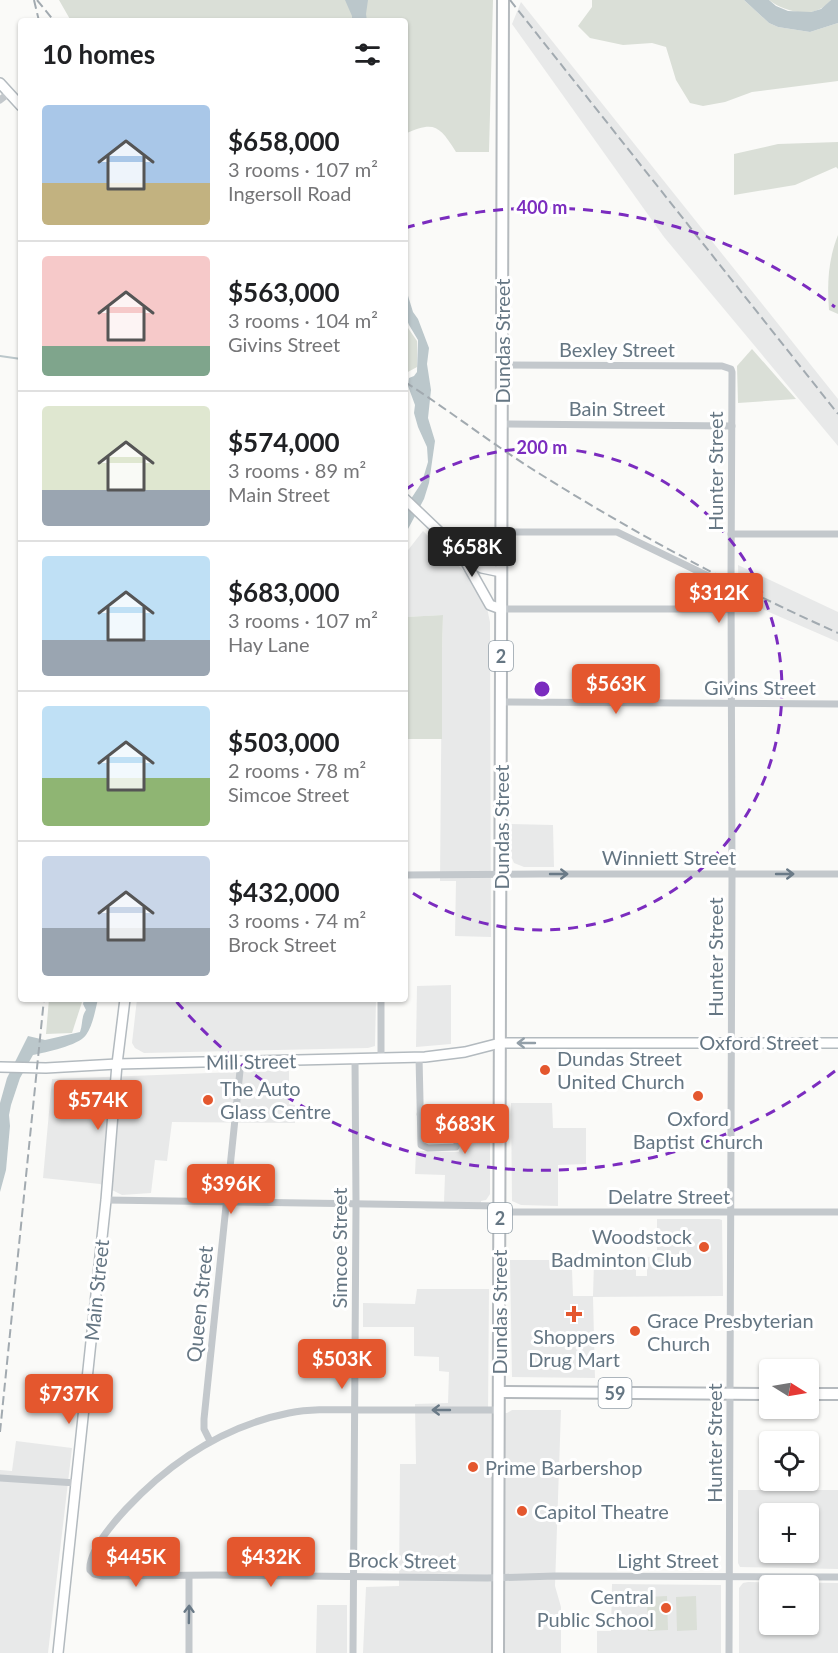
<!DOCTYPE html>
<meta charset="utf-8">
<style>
:root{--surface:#fff;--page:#f6f6f6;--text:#202124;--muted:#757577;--line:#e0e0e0;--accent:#e4572e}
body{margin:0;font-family:Lato,sans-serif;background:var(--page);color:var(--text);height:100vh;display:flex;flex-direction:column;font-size:22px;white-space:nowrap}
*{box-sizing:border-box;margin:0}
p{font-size:20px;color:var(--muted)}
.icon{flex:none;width:33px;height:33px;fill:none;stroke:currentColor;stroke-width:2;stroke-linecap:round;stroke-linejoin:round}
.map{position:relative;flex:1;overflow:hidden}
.drawer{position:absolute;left:18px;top:18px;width:390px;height:984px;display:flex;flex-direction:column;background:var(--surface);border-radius:6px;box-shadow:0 2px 4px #0004}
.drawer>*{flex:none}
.needle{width:39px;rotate:101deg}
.fabs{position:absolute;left:759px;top:1359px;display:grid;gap:12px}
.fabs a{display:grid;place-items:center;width:60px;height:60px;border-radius:6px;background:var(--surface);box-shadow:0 2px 4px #0004;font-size:30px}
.price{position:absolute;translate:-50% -51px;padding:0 14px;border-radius:6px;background:var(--accent);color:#fff;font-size:20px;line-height:39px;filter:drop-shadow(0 2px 3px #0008)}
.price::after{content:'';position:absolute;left:50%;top:36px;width:18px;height:14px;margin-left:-9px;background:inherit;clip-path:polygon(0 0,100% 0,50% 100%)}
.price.current{background:#222;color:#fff}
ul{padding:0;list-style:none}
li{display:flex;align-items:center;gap:18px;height:150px;padding:0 24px}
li+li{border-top:2px solid var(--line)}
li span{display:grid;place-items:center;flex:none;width:168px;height:120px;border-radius:6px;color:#555}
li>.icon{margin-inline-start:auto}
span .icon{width:72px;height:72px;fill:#fffc;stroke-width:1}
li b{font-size:26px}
h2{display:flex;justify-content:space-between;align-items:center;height:72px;padding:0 24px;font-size:26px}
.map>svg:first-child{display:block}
.built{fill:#e8e9e9;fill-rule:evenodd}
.green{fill:#dadfd7}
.water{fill:#bbc7cb}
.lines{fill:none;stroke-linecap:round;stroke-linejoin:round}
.stream{stroke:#bbc7cb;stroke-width:2}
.secondary-casing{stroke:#b3babf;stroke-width:12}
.primary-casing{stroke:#b5babe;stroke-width:14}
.minor{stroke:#c3c8cc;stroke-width:7}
.secondary{stroke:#fff;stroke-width:9}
.primary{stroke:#fff;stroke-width:10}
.rail{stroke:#a2aab0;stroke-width:2;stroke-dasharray:9 4.5;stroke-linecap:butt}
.oneway{stroke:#6a7a87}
.oneway2{stroke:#939fa8}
.ring{fill:none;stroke:#7b2cbf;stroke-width:3;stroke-dasharray:10 8}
.poi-dot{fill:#e4572e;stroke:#fff;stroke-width:2}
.labels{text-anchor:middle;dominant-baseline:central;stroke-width:6;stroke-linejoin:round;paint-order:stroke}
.shield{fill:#fff;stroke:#939fa8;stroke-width:1.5}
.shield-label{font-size:18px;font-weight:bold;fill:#657683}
.street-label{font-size:20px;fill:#657683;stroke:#fff}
.poi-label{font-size:20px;fill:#657683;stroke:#fff;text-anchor:start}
.centre{fill:#7b2cbf;stroke:#fff;stroke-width:3}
.ring-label{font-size:18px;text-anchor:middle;font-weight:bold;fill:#7b2cbf;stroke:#fff;stroke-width:6;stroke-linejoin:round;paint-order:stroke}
</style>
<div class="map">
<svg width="838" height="1653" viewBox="0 0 838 1653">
<rect width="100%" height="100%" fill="#fafaf8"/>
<!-- built -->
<g class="built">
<polygon points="521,2 838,399 838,446 664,237 512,24"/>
<polygon points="423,531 467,574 479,593 487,608 490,622 491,937 455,936 456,881 440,881 442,650 443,615 405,617 405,554"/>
<polygon points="738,565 838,612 838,642 739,599"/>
<polygon points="511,824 553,825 554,867 524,867 514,863 511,856"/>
<polygon points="451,985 451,1044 416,1047 417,986"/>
<polygon points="137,999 376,999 375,1046 368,1048 144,1053 135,1048 132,1043"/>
<polygon points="289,1070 289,1104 295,1105 295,1123 172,1122 167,1161 155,1160 151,1193 122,1195 100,1184 43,1178 52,1079"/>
<polygon points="511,1103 552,1103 553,1128 586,1128 586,1164 558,1165 558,1206 521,1205 512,1201"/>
<polygon points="459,1107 488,1107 488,1140 490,1140 490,1194 486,1200 481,1201 481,1203 444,1202 445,1175 415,1174 416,1151 459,1152"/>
<polygon points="657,1219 719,1219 722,1220 723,1296 593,1297 595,1378 512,1377 510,1260 549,1260 550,1270 572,1270 573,1296 593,1296 594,1262 636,1261 636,1276 647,1276 647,1257 657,1257"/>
<polygon points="417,1289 489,1289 488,1413 507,1413 512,1410 561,1410 555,1586 561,1607 561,1653 363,1653 366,1587 399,1586 400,1464 416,1464 415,1404 448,1403 449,1372 439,1371 439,1357 414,1356 414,1327 363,1327 363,1303 415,1304"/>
<polygon points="16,1441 72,1448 48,1653 0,1653 0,1470 12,1471"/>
<path d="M 738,1490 L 838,1490 L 838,1569 L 740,1567 L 738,1563 ZM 770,1514 L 808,1514 L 808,1552 L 770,1552 Z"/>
<path d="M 748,1582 L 838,1583 L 838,1653 L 739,1653 L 739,1588 L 743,1583 ZM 770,1586 L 808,1586 L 808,1624 L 770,1624 Z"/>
<polygon points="612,1584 721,1585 721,1653 597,1653 597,1631 611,1631"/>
<polygon points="317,1605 347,1605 347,1653 316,1653"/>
</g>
<!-- green -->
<g class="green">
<path d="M 59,0 L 493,0 L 489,152 L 456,152 C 439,125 434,121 405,134 L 405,21 L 71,21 Z"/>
<polygon points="592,0 744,0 769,23 778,27 810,32 838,23 838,81 752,92 725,102 703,106 690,103 676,80 666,47 652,43 623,45 590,38 578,26 592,7"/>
<path d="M 769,0 L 831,0 C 828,3 824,7 820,9 C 804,17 782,10 769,0 Z"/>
<polygon points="838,142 838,169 836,167 795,185 734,195 734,154 778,144"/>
<path d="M 838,235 L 838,314 L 829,310 C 827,284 828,260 838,235 Z"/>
<polygon points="405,268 408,277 406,325 417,341 417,367 406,373 406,376 405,375"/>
<polygon points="752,349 796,399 738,403 737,366"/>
<polygon points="443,615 442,650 442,739 405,739 405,617"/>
<polygon points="49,999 83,999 72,1033 46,1034"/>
<polygon points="667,1596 668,1630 648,1631 647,1597"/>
<polygon points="696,1596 697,1630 677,1631 676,1597"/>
</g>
<!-- water -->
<g class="water">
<polygon points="345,0 368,0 366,14 367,21 352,21 352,16"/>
<polygon points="744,0 769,0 776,6 788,11 811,12 821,9 831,0 838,0 838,23 810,32 778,27 769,23"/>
<polygon points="405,286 413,312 418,319 429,348 427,364 431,390 428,418 435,441 429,483 424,499 408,529 405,538 405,508 422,482 428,462 427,447 418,427 414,413 415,405 408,386 409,378 414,376 417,372 418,340 409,325 405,315"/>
<path d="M 84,999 L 98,999 C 95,1011 93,1025 86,1035 C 78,1046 46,1052 33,1055 L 20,1078 L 11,1105 L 9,1115 L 10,1126 L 6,1170 L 0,1192 L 0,1103 L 7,1078 L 28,1036 L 45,1040 L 80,1032 C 83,1024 81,1017 86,1010 L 83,1004 Z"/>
</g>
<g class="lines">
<!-- stream -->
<polyline class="stream" points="0,356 21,359"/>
<!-- secondary casing -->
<g class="secondary-casing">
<g id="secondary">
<polyline points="0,83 21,106"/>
<polyline points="405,499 470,561 482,568 501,572"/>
<path d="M 460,553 C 483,550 486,550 501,532"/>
<polyline points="463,557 490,605 501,609"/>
<polyline points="0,1067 46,1068 117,1064 425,1057 465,1052 500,1043 838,1043"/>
<polyline points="58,1653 106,1200 117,1064 125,999"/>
</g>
</g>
<!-- primary casing -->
<g class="primary-casing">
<g id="primary">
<polyline points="499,1392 770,1394"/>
<polyline points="808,1394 838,1394"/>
<polyline points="498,1653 503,0"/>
</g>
</g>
<!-- minor -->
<g class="minor">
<polyline points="0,100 9,93"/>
<polyline points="502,365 722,366 731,369 732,372 731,583 732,874 729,1653"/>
<polyline points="502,424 732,426"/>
<polyline points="501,532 617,532 731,587"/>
<polyline points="731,534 838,534"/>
<polyline points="501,609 731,609"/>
<polyline points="501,702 838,704"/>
<polyline points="405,875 541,874 838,874"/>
<path d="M 419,1057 L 421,1145 L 428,1148 L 456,1147 C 459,1139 459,1123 455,1115 L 420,1114"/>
<polyline points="381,1058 381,999"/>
<polyline points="106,1200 500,1206"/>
<polyline points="500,1212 838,1212"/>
<path d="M 499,1410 C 455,1410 411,1410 367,1410 C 341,1410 315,1408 289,1413 C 224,1426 171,1461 126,1509 C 114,1522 88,1552 90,1570 L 94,1574 L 103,1576 L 215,1575 L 487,1578 L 555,1576 L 838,1577"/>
<polyline points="210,1441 204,1429 204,1419 241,1061"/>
<polyline points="0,1478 76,1483"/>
<polyline points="189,1653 189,1576"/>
<polyline points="353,1653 356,1205 355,1059"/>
</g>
<!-- secondary -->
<use href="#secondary" class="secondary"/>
<!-- primary -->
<use href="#primary" class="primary"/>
<!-- rail -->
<g class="rail">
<polyline points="34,0 39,21"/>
<polyline points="37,0 54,21"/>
<polyline points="510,0 838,414"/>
<path d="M 405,382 C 447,409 487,440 529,467 C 628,530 731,585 838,633"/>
<polyline points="0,1432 44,999"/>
</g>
</g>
<!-- one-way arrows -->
<defs><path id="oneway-shaft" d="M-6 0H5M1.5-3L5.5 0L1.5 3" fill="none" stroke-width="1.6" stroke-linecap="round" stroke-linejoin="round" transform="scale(1.5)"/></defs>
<g class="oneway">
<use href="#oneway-shaft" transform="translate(559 874)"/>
<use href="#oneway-shaft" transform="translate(785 874)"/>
<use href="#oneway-shaft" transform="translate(441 1410) rotate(180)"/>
<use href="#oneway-shaft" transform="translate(189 1614) rotate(-89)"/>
</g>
<use class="oneway2" href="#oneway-shaft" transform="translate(526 1043) rotate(180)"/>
<!-- distance rings -->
<g class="ring">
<path d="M405 490A241 241 0 1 1 405 888"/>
<path d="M835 1071A481 481 0 0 1 176 1001M405 228A481 481 0 0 1 835 307"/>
</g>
<!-- markers -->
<g class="poi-dot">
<circle cx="545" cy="1070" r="6"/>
<circle cx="698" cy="1096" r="6"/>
<circle cx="208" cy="1100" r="6"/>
<circle cx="704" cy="1247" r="6"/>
<path d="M571 1305h6v6h6v6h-6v6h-6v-6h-6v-6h6z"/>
<circle cx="635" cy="1331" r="6"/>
<circle cx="473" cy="1467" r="6"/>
<circle cx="522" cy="1511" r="6"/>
<circle cx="666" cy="1608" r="6"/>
</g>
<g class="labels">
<!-- shield labels -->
<g class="shield">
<rect x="489" y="641" width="24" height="30" rx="4.5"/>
<rect x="488" y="1203" width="24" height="30" rx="4.5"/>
<rect x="598.5" y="1378" width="33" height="30" rx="4.5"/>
</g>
<g class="shield-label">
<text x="501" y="656">2</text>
<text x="500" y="1218">2</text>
<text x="615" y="1393">59</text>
</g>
<!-- street labels -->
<g class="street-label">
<text transform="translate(502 341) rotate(-90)">Dundas Street</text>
<text x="617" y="349">Bexley Street</text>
<text x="617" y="408">Bain Street</text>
<text transform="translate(715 471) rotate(-90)">Hunter Street</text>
<text x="760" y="687">Givins Street</text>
<text transform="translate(501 827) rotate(-90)">Dundas Street</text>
<text x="669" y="857">Winniett Street</text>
<text transform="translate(715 957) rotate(-90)">Hunter Street</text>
<text x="759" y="1042">Oxford Street</text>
<text transform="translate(251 1061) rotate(-1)">Mill Street</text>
<text x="669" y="1196">Delatre Street</text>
<text transform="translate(339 1248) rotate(-90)">Simcoe Street</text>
<text transform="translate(96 1290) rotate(-84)">Main Street</text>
<text transform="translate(199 1304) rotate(-84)">Queen Street</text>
<text transform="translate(499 1312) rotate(-90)">Dundas Street</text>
<text transform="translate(714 1443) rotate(-90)">Hunter Street</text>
<text transform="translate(402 1560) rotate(1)">Brock Street</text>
<text x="668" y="1560">Light Street</text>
</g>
<!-- poi labels -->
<g class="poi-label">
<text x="557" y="1058">Dundas Street<tspan x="557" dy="23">United Church</tspan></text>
<text x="220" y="1088">The Auto<tspan x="220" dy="23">Glass Centre</tspan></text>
<text x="698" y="1118" text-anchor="middle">Oxford<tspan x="698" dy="23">Baptist Church</tspan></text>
<text x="692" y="1236" text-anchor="end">Woodstock<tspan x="692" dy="23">Badminton Club</tspan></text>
<text x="647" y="1320">Grace Presbyterian<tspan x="647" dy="23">Church</tspan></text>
<text x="574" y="1336" text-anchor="middle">Shoppers<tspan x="574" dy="23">Drug Mart</tspan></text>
<text x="485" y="1467">Prime Barbershop</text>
<text x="534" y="1511">Capitol Theatre</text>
<text x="654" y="1596" text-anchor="end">Central<tspan x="654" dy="23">Public School</tspan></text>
</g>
</g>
<circle cx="542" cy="689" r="9" class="centre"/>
<g class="ring-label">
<text x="542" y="214">400 m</text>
<text x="542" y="454">200 m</text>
</g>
</svg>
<div class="fabs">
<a><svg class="needle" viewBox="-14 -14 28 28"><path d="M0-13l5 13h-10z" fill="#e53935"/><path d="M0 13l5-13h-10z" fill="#757577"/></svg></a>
<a><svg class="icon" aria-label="locate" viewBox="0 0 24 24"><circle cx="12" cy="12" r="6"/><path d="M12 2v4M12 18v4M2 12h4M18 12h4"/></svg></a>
<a>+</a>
<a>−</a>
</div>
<b class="price current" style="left:472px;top:578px">$658K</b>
<b class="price" style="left:719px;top:624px">$312K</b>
<b class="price" style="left:616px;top:715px">$563K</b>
<b class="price" style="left:98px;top:1131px">$574K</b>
<b class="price" style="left:465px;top:1155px">$683K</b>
<b class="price" style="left:231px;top:1215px">$396K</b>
<b class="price" style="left:342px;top:1390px">$503K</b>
<b class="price" style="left:69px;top:1425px">$737K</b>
<b class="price" style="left:136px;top:1588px">$445K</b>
<b class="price" style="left:271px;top:1588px">$432K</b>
<section class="drawer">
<h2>10 homes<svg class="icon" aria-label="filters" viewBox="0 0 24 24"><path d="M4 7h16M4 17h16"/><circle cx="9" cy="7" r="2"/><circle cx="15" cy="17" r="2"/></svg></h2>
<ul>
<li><span style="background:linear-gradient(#a9c7e8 65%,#c2b280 0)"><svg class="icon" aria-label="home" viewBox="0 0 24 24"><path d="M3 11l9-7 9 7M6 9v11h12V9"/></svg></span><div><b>$658,000</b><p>3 rooms · 107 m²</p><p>Ingersoll Road</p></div></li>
<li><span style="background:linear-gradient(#f6c9c9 75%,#7fa58c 0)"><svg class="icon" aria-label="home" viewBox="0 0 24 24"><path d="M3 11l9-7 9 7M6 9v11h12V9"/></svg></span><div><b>$563,000</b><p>3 rooms · 104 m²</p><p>Givins Street</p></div></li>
<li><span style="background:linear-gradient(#dfe7d0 70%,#9aa5b1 0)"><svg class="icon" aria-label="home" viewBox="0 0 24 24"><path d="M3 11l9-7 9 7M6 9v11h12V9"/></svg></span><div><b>$574,000</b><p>3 rooms · 89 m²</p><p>Main Street</p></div></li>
<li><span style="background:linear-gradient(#bfe0f5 70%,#9aa5b1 0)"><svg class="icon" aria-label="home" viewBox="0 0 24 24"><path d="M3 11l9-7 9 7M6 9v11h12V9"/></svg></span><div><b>$683,000</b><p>3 rooms · 107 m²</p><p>Hay Lane</p></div></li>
<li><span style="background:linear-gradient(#bfe0f5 60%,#8fb573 0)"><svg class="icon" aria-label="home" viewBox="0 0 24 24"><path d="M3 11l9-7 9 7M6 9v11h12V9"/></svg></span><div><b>$503,000</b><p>2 rooms · 78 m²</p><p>Simcoe Street</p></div></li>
<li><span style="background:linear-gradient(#c9d6e8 60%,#9aa5b1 0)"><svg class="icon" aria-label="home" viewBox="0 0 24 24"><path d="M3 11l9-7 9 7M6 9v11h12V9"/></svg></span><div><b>$432,000</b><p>3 rooms · 74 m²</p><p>Brock Street</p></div></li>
</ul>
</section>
</div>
